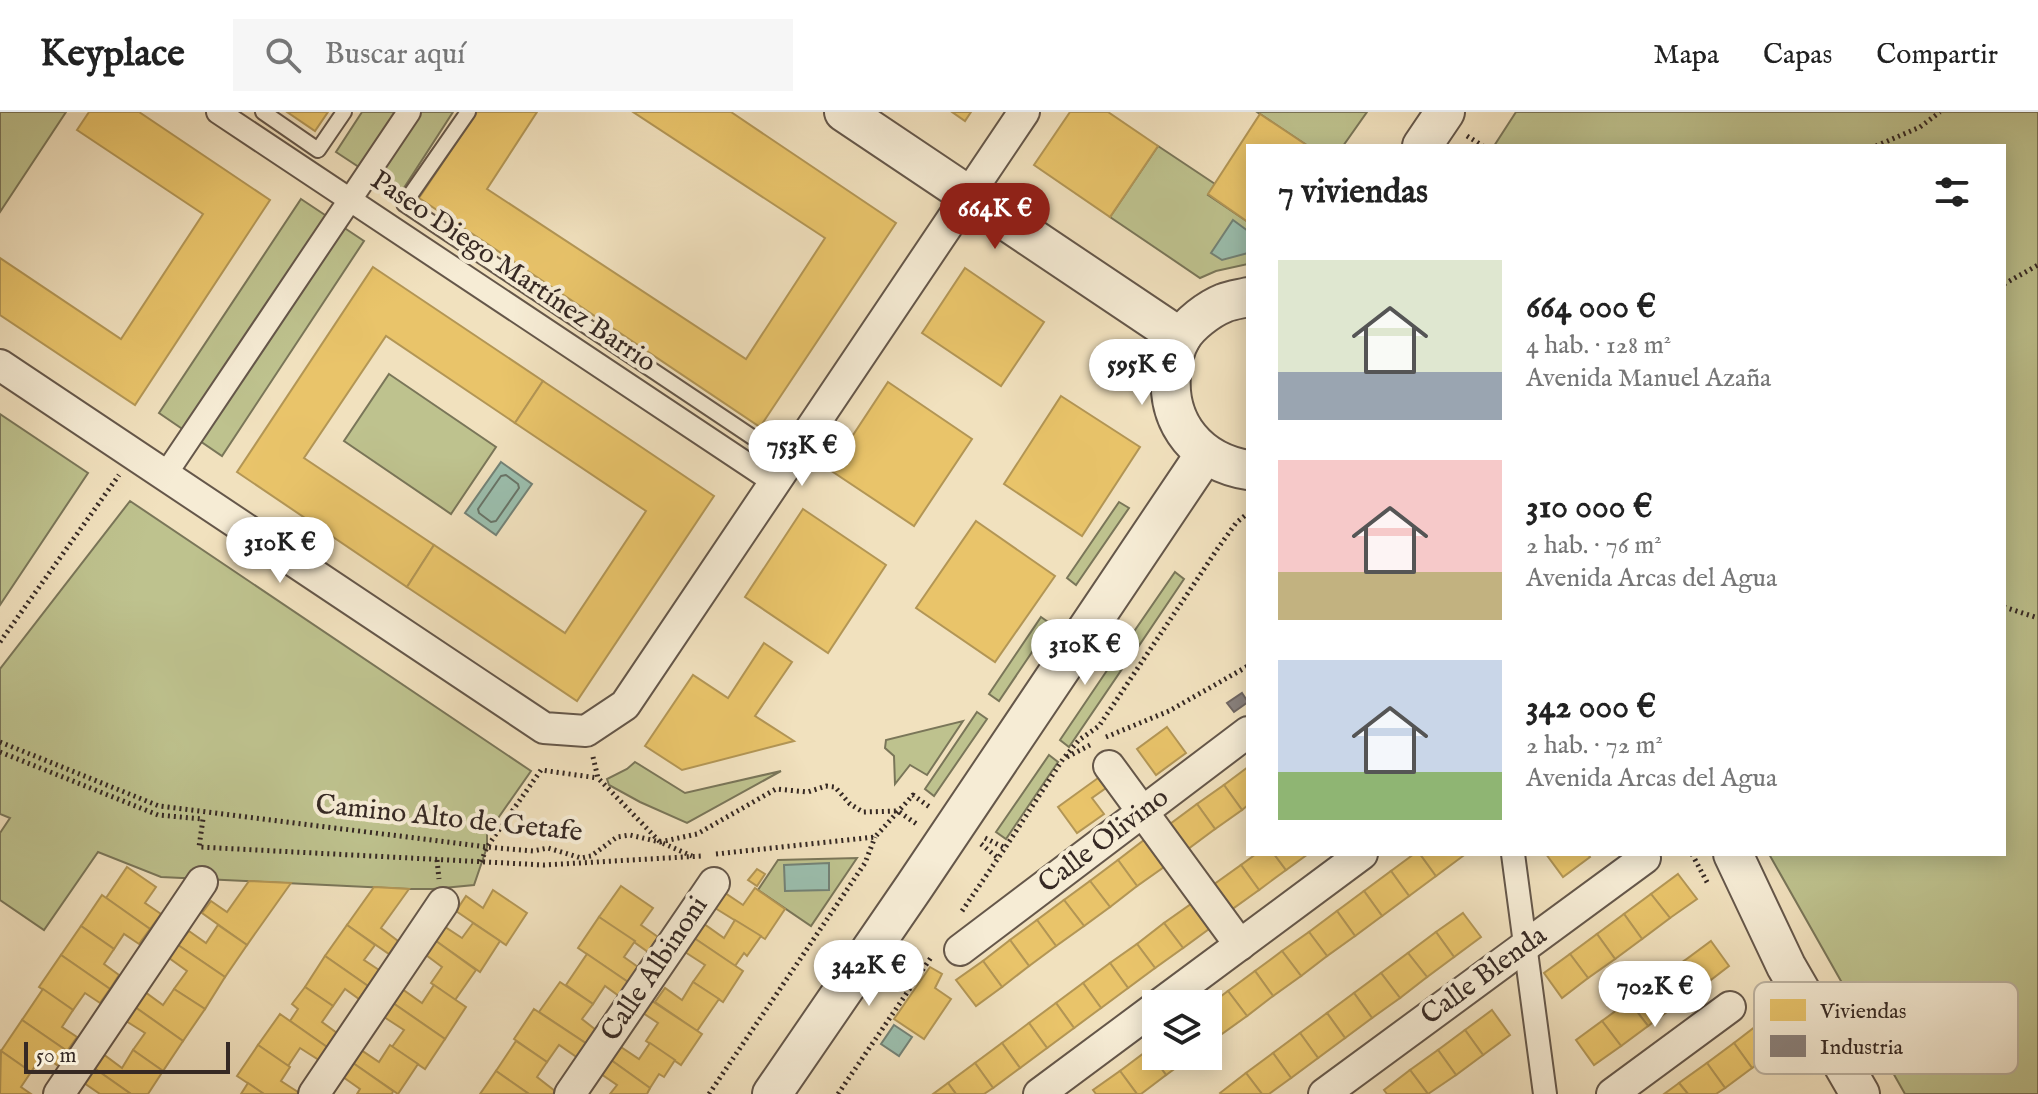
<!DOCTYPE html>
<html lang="es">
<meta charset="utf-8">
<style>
:root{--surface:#fff;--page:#f6f6f6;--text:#222;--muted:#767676;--line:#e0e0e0;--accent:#8f2418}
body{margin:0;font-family:"IM FELL English",serif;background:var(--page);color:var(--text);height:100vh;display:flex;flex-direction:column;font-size:30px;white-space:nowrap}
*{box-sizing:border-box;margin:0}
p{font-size:26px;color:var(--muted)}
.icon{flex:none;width:44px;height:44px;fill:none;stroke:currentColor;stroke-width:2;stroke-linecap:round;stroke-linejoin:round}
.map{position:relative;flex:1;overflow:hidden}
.details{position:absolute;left:1246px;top:32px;width:760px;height:712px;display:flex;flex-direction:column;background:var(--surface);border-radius:0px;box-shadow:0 4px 20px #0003}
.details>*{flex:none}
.buttons{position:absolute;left:1142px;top:878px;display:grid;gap:16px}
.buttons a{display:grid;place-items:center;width:80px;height:80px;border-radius:0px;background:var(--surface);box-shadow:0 4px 20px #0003;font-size:40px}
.scale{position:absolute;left:24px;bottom:20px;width:206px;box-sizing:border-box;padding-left:8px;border:4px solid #362924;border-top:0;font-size:22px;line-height:28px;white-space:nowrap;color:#362924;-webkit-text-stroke:6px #f6ecd5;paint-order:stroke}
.price{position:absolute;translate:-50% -68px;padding:0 18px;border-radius:28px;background:#fff;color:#222;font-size:26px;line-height:52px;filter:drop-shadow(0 2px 4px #0008)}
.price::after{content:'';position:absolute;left:50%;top:48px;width:24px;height:18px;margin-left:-12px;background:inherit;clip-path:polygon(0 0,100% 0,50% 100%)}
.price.selected{background:var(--accent);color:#fff}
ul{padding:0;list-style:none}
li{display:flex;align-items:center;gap:24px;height:200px;padding:0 32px}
li span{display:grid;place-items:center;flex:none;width:224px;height:160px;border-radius:0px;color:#555}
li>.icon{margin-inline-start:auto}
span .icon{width:96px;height:96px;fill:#fffc;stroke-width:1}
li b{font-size:34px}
h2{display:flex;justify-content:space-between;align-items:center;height:96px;padding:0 32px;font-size:34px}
header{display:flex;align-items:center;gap:48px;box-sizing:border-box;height:112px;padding:0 40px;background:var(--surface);border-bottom:2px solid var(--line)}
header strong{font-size:38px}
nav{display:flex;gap:44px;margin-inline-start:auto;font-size:28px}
.search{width:560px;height:72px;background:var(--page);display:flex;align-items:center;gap:20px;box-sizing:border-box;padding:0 28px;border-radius:0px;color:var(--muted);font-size:30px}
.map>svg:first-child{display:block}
.green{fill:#bec28e;stroke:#7a7659;stroke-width:2}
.water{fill:#9bbead;stroke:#738276;stroke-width:2}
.homes{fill:#e9c46a;stroke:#b39655;stroke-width:2}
.industry{fill:#8a817c;stroke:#716762;stroke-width:2}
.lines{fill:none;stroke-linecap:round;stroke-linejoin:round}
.shore{stroke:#687468;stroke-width:2}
.service-casing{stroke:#65574a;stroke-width:18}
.pedestrian-casing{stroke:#65574a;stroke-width:26}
.minor-casing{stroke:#65574a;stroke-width:34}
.tertiary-casing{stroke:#65574a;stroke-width:42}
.path{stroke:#362924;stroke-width:5;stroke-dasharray:2 4;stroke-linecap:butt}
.service{stroke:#f6ecd5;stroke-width:14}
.pedestrian{stroke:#f6ecd5;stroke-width:22}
.minor{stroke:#f6ecd5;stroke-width:30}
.tertiary{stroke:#f6ecd5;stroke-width:38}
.labels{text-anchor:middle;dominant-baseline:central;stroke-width:8;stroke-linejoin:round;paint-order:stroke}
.street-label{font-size:28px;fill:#362924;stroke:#f6ecd5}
.key{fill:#f6ecd5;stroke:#bcb2a0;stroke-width:2}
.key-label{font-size:22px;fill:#362924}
</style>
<header>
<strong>Keyplace</strong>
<div class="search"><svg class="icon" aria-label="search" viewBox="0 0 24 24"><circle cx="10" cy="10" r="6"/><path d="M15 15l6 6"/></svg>Buscar aquí</div>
<nav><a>Mapa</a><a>Capas</a><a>Compartir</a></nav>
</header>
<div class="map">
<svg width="2038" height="982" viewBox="0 0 2038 982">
<rect width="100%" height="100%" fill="#f1e1be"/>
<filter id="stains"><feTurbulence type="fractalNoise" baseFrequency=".0025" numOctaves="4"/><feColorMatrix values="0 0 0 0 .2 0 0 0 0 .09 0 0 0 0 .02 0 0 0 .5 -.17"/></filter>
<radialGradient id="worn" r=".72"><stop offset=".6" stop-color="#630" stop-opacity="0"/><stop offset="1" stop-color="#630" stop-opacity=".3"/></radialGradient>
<!-- green -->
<g class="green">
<polygon points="0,0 66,0 0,100"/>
<polygon points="362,0 453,0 400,82 336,40"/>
<polygon points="1257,0 1367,0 1343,34 1308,34"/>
<polygon points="1516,0 2038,0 2038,982 1905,982 1769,742 2004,742 2004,34 1494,34"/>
<polygon points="1158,34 1215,72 1208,83 1248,110 1248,152 1216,159 1200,166 1110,105"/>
<polygon points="301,87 364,129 222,344 159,301"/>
<polygon points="389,262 496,335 451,402 344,329"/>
<polygon points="0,302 88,361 0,493"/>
<polygon points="130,389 531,659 487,722 487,735 474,773 433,777 409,777 161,765 98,740 44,818 0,788 0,721 10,706 0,702 0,557"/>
<polygon points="1119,390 1129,396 1076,473 1067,466"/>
<polygon points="1175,460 1184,467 1132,544 1122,537"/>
<polygon points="1041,505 1051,512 999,589 989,582"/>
<polygon points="1112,551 1122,557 1069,635 1060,628"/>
<polygon points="977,600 987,607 934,684 925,677"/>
<polygon points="963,609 927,663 910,653 895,672 894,644 885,636 886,628"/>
<polygon points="1049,643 1058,650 1006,727 996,720"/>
<polygon points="635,650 685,681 781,659 687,711 640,690 609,673 607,667 627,657"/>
<polygon points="857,746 811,814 758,778 778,748"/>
</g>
<!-- water -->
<g class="water">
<polygon points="1233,108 1248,119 1248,141 1222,148 1211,141"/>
<polygon points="501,350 532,372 496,423 465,401"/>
<polygon points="829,751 829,778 785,779 784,753"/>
<polygon points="894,913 912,925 899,944 881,932"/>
</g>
<!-- homes -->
<g class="homes">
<polygon points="89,0 139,0 270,88 135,293 0,203 0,146 121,227 203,102 77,18"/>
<polygon points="287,0 328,0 315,19"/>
<polygon points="477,0 537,0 487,77 746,247 825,126 633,0 731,0 896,111 760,315 419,86"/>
<polygon points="952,0 971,0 965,9"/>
<polygon points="1070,0 1108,0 1158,34 1110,105 1034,53"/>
<polygon points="1260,2 1308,34 1248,34 1248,110 1208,82"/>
<polygon points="373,155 543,269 515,311 386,224 304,346 434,433 407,475 237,360"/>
<polygon points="965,156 1044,210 1001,274 922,221"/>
<polygon points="543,269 714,384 577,589 407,475 434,433 565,521 646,399 515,311"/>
<polygon points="888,270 972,327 914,414 830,358"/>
<polygon points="1061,284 1140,335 1082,424 1004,372"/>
<polygon points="803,397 886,453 828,541 745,485"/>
<polygon points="976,409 1055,464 995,550 916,496"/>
<polygon points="764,531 792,550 755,604 794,629 682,658 645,634 693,563 728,586"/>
<polygon points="1167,615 1186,641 1156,663 1137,637"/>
<polygon points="1248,655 1248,693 1242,698 1224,673"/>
<polygon points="1098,666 1106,676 1092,686 1104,702 1077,721 1058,695"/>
<polygon points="1224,673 1242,698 1215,717 1197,692"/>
<polygon points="1197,692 1215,717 1188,737 1170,712"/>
<polygon points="1144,728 1164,755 1137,774 1118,748"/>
<polygon points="1256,742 1274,742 1286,758 1259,778 1241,753"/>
<polygon points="1274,742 1308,742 1286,758"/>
<polygon points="1414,742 1420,742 1436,764 1409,784 1391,759"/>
<polygon points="1420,742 1461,742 1463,744 1436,764"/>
<polygon points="1546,742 1588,742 1590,745 1563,765"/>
<polygon points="1118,748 1137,774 1110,795 1090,769"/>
<polygon points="1241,753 1259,778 1231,798 1213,773"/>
<polygon points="127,755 156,775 145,791 161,802 150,817 106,786"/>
<polygon points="757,757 765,762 757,774 748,768"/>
<polygon points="1391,759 1409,784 1382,804 1364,779"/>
<polygon points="1678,762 1697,787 1670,806 1651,782"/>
<polygon points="249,769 291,771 247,833 202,801 211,789 227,800"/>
<polygon points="1090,769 1110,795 1084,814 1064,788"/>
<polygon points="621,774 653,796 641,813 658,825 648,840 599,805"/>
<polygon points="374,775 409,777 381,816 398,829 389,842 347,813"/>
<polygon points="755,776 785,797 765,827 715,796 725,781 743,793"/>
<polygon points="493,778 527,801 506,833 456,799 466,784 483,796"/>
<polygon points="1364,779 1382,804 1355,824 1337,799"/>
<polygon points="1651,782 1670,806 1642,827 1624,802"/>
<polygon points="102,783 150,817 139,832 124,822 114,837 81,814"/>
<polygon points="1064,788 1084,814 1056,834 1037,808"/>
<polygon points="1191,792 1209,817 1183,836 1164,811"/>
<polygon points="1337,799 1355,824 1327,844 1309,820"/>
<polygon points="1463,801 1481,825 1454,845 1436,820"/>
<polygon points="1624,802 1642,827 1615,847 1597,822"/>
<polygon points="599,805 635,829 624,845 638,855 628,870 578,836"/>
<polygon points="735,808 761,824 747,844 744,841 735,854 694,826 704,812 724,826"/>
<polygon points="1037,808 1056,834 1029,854 1010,828"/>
<polygon points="473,811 500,829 480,860 436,829 445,815 462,826"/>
<polygon points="1164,811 1183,836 1155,856 1137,832"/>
<polygon points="218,813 247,833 225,865 178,833 189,819 206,831"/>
<polygon points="347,813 375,833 364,848 379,858 368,874 325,844"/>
<polygon points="81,814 114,837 104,852 119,863 110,877 61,843"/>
<polygon points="1309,820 1327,844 1301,864 1282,839"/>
<polygon points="1436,820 1454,845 1427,865 1408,841"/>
<polygon points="1597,822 1615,847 1588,866 1570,842"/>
<polygon points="694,826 743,859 723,890 693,870 705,853 685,840"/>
<polygon points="1010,828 1029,854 1002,875 983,849"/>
<polygon points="436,829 476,858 455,888 431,871 442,855 426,843"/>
<polygon points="1711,829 1729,854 1703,874 1684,849"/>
<polygon points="1137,832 1155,856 1128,876 1110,851"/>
<polygon points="178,833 225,865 205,897 174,877 187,859 169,846"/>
<polygon points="1282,839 1301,864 1273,884 1255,859"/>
<polygon points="1408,841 1427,865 1400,886 1381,861"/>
<polygon points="587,842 628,870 619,884 605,874 593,892 566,873"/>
<polygon points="1570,842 1588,866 1562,886 1544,861"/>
<polygon points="61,843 110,877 100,891 85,881 73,898 39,875"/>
<polygon points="325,844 368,874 359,887 345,877 333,894 305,875"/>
<polygon points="983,849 1002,875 976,894 956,868"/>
<polygon points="1684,849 1703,874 1675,894 1657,869"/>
<polygon points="1110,851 1128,876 1101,896 1083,871"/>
<polygon points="930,855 942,862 935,876 951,887 924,927 894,907"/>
<polygon points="1255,859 1273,884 1247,904 1228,879"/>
<polygon points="1381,861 1400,886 1372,906 1354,881"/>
<polygon points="1657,869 1675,894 1648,914 1629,889"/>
<polygon points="560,870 593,892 582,907 596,918 587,932 539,900"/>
<polygon points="693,870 719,887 697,919 655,890 665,876 682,888"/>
<polygon points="1083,871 1101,896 1074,916 1056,891"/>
<polygon points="434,873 466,895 445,927 393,891 402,877 422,891"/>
<polygon points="305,875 333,894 322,910 337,921 327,935 290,909 298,897 292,892"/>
<polygon points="43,877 73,898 62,915 77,925 67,939 22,908"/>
<polygon points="174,877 205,897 183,929 135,895 145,880 163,893"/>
<polygon points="1228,879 1247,904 1219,924 1208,908 1208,894"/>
<polygon points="1354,881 1372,906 1345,926 1327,901"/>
<polygon points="652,889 702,922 681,953 646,929 658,911 643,901"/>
<polygon points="1629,889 1648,914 1621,934 1602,909"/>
<polygon points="393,891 445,927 425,957 392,935 404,918 384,905"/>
<polygon points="1056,891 1074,916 1047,936 1029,911"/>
<polygon points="135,895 183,929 163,959 133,938 145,921 126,909"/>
<polygon points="534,897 587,932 578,946 559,933 547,950 514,927"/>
<polygon points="1492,898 1510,923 1483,943 1465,918"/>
<polygon points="1327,901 1345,926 1318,946 1300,921"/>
<polygon points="280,902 327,935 319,948 300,936 288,954 258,933"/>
<polygon points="22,908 67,939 57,953 43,943 31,960 1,939"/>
<polygon points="1208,908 1219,924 1208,932"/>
<polygon points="1602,909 1621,934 1594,953 1576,928"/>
<polygon points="1029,911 1047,936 1020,956 1002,931"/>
<polygon points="1760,911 1778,936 1752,956 1734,931"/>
<polygon points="1465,918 1483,943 1456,963 1438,938"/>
<polygon points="1300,921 1318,946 1291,966 1273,941"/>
<polygon points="516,929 547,950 537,965 555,979 553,982 529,982 496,959"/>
<polygon points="650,931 675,948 664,965 659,962 650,976 611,948 621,935 639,947"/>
<polygon points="1002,931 1020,956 993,976 975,951"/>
<polygon points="1734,931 1752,956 1725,976 1707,951"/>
<polygon points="1156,932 1156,944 1192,944 1166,963 1148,938"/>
<polygon points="258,933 290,955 281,969 298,980 297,982 264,982 237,964"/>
<polygon points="390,933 418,952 398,982 353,951 361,938 379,950"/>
<polygon points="133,938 163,959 148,982 131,982 94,956 103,942 122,956"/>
<polygon points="1148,938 1166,963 1141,982 1137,982 1120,959"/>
<polygon points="1438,938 1456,963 1428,982 1410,958"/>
<polygon points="1,939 31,960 21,975 31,982 0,982"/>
<polygon points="1273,941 1291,966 1269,982 1262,982 1246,961"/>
<polygon points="611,948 650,976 647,982 610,982 617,973 601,962"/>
<polygon points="353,951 393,979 392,982 357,982 360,977 343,965"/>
<polygon points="975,951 993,976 984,982 956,982 948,971"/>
<polygon points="1707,951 1725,976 1716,982 1688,982 1679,971"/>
<polygon points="94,956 131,982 100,982 84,971"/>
<polygon points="1410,958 1428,982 1387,982 1384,978"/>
<polygon points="496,959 529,982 480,982"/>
<polygon points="1120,959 1137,982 1096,982 1093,978"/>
<polygon points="1246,961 1262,982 1221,982 1220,981"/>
<polygon points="248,971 264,982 241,982"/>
<polygon points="948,971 956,982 933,982"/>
<polygon points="1679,971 1688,982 1664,982"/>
</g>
<!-- industry -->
<polygon class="industry" points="1242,581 1248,590 1234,600 1227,591"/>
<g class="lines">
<!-- shore -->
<polygon class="shore" points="506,363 518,372 519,376 496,409 491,410 479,401 478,397 501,364"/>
<!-- service casing -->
<g class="service-casing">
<g id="service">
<polyline points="263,0 318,38 344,0"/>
<polyline points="468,0 404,92 788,349"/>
</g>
</g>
<!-- pedestrian casing -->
<g class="pedestrian-casing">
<g id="pedestrian">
<polyline points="218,0 774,370"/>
<polyline points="165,363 409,0"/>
<polyline points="1513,742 1545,982"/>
</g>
</g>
<!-- minor casing -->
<g class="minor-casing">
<g id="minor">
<polyline points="0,253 544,616 586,619 625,593 1024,0"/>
<polyline points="1109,654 1240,833"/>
<polyline points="960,838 1248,620"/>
<polyline points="1160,892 1362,742"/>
<polyline points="59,982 202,770"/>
<polyline points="314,982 443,791"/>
<polyline points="570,982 714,771"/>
<polyline points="1039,982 1156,895"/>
<polyline points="1324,982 1645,746"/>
<polyline points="1612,982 1730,895"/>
</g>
</g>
<!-- tertiary casing -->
<g class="tertiary-casing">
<g id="tertiary">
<polyline points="844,0 1181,226"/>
<polyline points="1422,34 1445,0"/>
<path d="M 1248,185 C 1240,187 1231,188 1224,191 C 1209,197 1189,212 1181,226 C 1175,236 1172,251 1171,262 C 1167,313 1199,350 1248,358"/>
<polyline points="1733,742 1786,854 1860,982"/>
<polyline points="772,982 914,775 1205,342"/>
</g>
</g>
<!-- path -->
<g class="path">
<polyline points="1467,24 1483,34"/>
<polyline points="1876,34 1920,15 1940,0"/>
<polyline points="2004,172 2038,153"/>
<polyline points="2004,495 2038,506"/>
<polyline points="0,530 119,363"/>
<polyline points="1106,625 1169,599 1248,554"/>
<polyline points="0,630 159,694 487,735 533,739 548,736 581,746 591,744 617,725 630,723 660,730 697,722 776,677 808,680 826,674 835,675 850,692 863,700 898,699 918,713"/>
<polyline points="0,640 158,703 203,707 199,735 544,753 702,744"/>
<polyline points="593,645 598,666 660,730 692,744"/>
<polyline points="1067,645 1090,633"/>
<polyline points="985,726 1005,736 1063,647 1079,628 1099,614 1218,436 1236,411 1248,401"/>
<polyline points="981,732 998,746"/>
<polyline points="716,742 875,725 913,683 931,696"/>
<polyline points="1692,742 1708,772"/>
<polyline points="437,748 439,767"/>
<polyline points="481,750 487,735 541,658 598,666"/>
<polyline points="962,799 1005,736"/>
<polyline points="709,982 865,751 875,725"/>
<polyline points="838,982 932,844"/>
</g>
<!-- service -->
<use href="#service" class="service"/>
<!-- pedestrian -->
<use href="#pedestrian" class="pedestrian"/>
<!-- minor -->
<use href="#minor" class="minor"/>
<!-- tertiary -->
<use href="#tertiary" class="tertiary"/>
</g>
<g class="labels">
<!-- street labels -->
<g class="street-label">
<text transform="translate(513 160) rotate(34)">Paseo Diego Martínez Barrio</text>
<text transform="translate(449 707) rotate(6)">Camino Alto de Getafe</text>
<text transform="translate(1104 729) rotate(-37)">Calle Olivino</text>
<text transform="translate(655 857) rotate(-56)">Calle Albinoni</text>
<text transform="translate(1484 864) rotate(-36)">Calle Blenda</text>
</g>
</g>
<!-- legend -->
<rect x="1754" y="870" width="264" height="92" rx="12" class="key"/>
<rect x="1770" y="887" width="36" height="22" fill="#e9c46a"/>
<rect x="1770" y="923" width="36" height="22" fill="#8a817c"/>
<g class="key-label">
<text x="1820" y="906">Viviendas</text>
<text x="1820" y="942">Industria</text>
</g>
<rect width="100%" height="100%" filter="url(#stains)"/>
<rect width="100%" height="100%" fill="url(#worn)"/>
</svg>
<div class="buttons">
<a><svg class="icon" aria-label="layers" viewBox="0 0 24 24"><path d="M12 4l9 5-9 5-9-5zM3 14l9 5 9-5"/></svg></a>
</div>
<div class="scale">50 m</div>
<b class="price selected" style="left:995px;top:139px">664K €</b>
<b class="price" style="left:1142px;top:295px">595K €</b>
<b class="price" style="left:802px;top:376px">753K €</b>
<b class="price" style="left:280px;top:473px">310K €</b>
<b class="price" style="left:1085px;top:575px">310K €</b>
<b class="price" style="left:869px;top:896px">342K €</b>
<b class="price" style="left:1655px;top:917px">702K €</b>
<section class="details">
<h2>7 viviendas<svg class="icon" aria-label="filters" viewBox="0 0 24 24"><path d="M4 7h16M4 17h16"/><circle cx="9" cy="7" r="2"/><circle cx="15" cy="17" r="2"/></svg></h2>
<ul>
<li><span style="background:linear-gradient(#dfe7d0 70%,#9aa5b1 0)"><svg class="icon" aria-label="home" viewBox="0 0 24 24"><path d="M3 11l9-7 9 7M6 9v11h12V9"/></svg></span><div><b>664 000 €</b><p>4 hab. · 128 m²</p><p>Avenida Manuel Azaña</p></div></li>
<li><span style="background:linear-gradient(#f6c9c9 70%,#c2b280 0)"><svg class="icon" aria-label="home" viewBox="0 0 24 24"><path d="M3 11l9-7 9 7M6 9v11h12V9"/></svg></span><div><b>310 000 €</b><p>2 hab. · 76 m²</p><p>Avenida Arcas del Agua</p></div></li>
<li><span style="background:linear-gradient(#c9d6e8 70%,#8fb573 0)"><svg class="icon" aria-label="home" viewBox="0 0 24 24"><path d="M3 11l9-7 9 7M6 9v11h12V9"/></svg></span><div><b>342 000 €</b><p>2 hab. · 72 m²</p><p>Avenida Arcas del Agua</p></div></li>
</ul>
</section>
</div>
